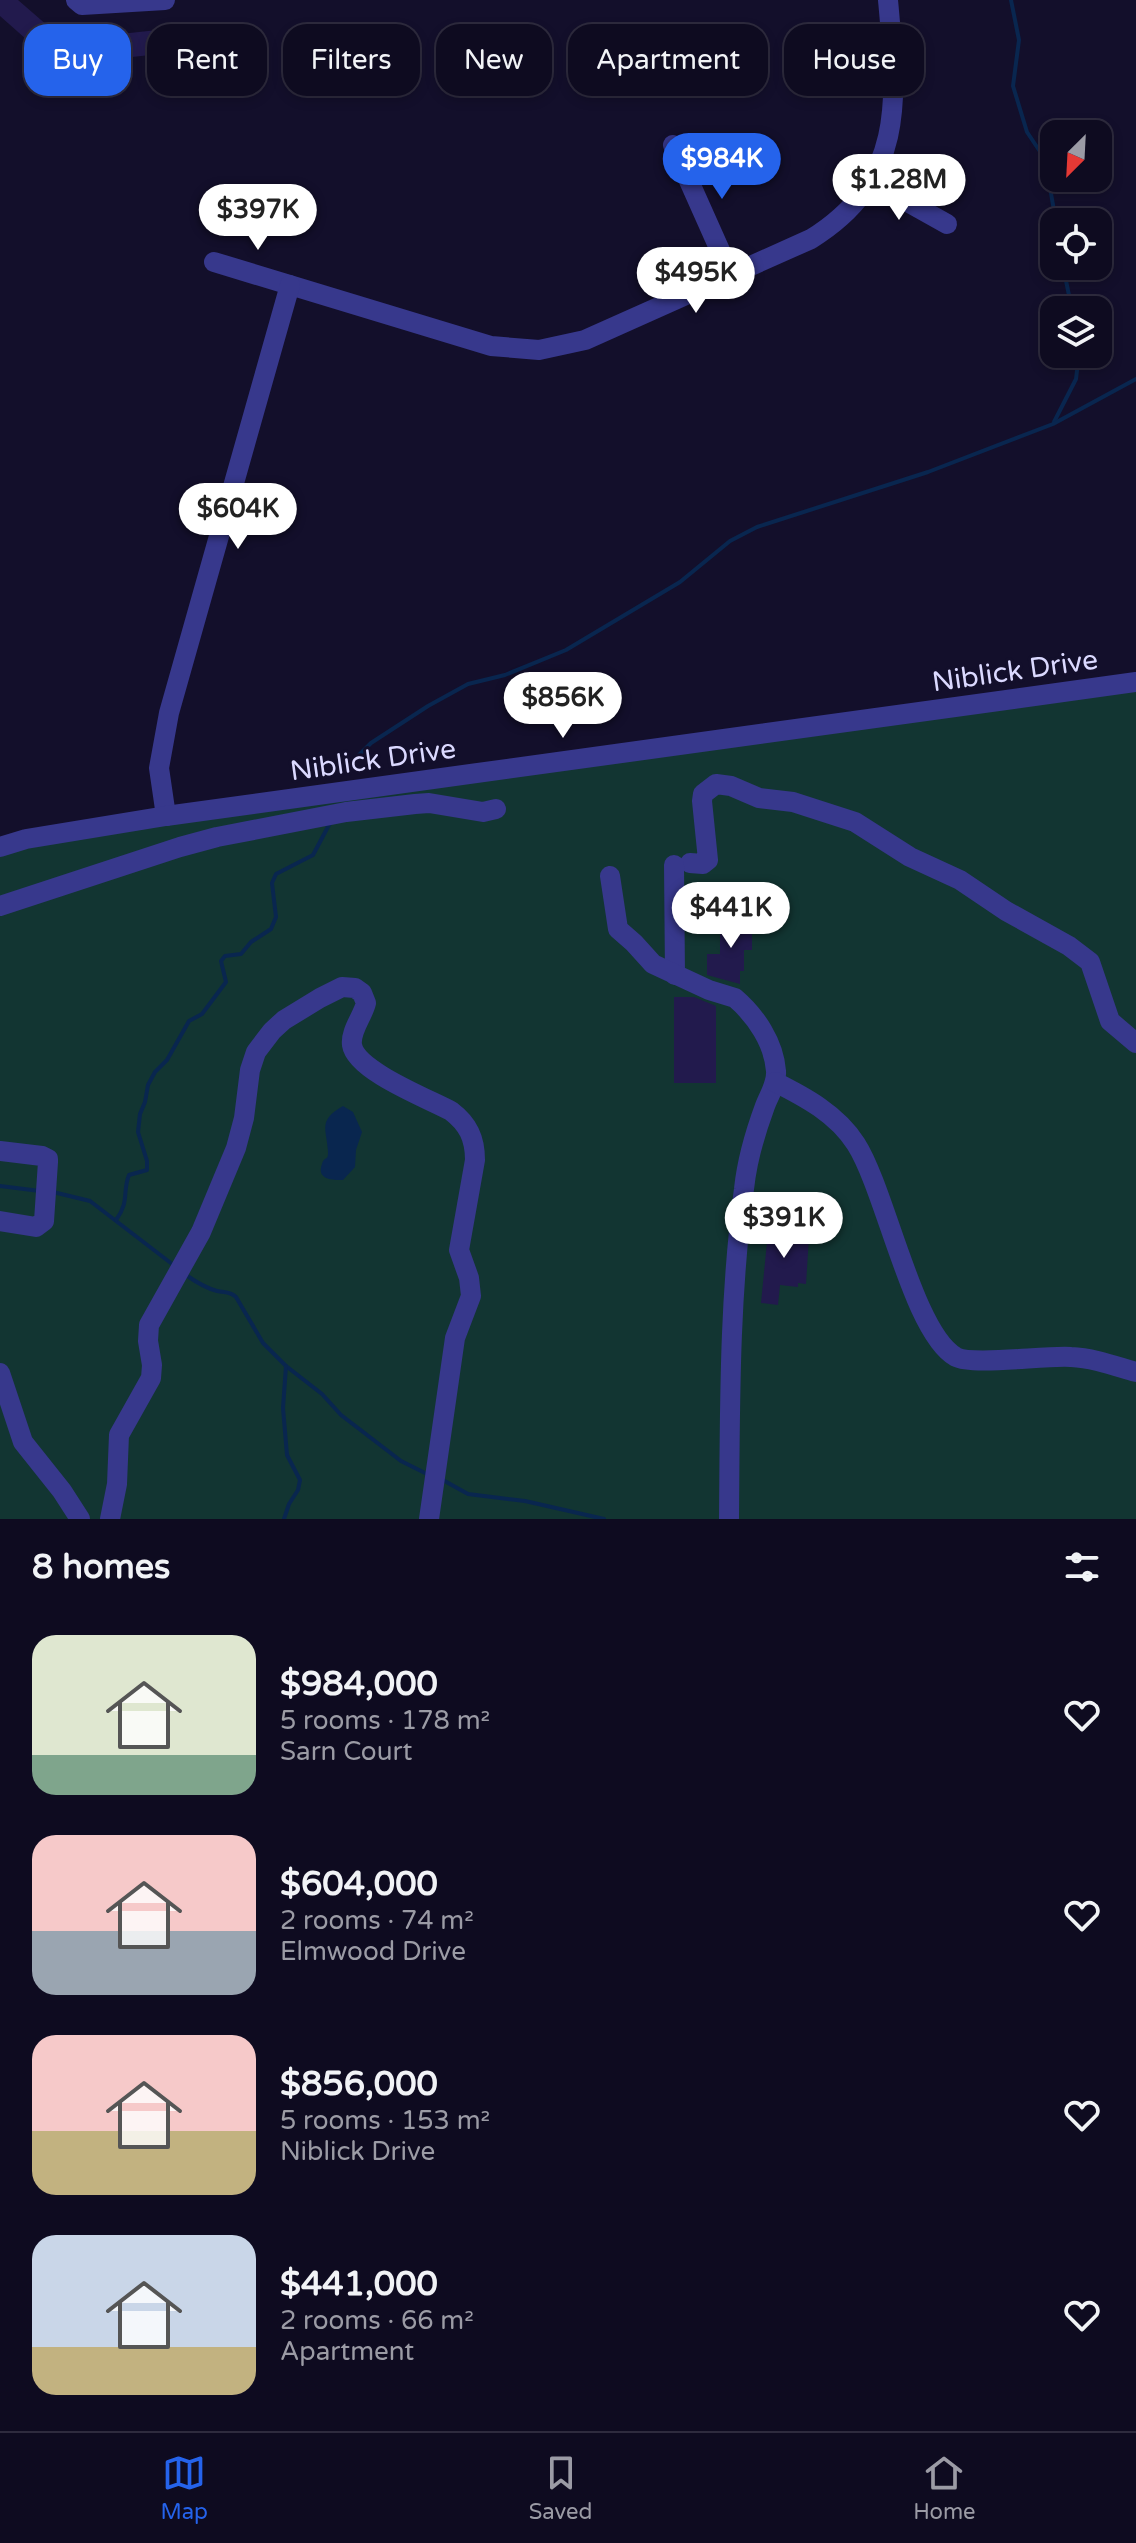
<!DOCTYPE html>
<meta charset="utf-8">
<style>
:root{--surface:#0e0b20;--page:#171429;--text:#f1f3f6;--muted:#9b9ba5;--line:#2e2b3e;--accent:#2563eb}
body{margin:0;font-family:"Varela Round",sans-serif;background:var(--page);color:var(--text);height:100vh;display:flex;flex-direction:column;font-size:30px;white-space:nowrap}
*{box-sizing:border-box;margin:0}
p{font-size:26px;color:var(--muted)}
.icon{flex:none;width:44px;height:44px;fill:none;stroke:currentColor;stroke-width:2;stroke-linecap:round;stroke-linejoin:round}
.map{position:relative;height:1519px;overflow:hidden}
.sheet{display:flex;flex-direction:column;background:var(--surface);flex:1}
.sheet>*{flex:none}
.guide{position:absolute;left:24px;top:24px;width:1088px;height:72px;display:flex;gap:16px}
.needle{width:52px;rotate:204deg}
.controls{position:absolute;left:1040px;top:120px;display:grid;gap:16px}
.controls a{display:grid;place-items:center;width:72px;height:72px;border-radius:16px;background:var(--surface);box-shadow:0 4px 12px #0003,0 0 0 2px var(--line);font-size:40px}
.price{position:absolute;translate:-50% -68px;padding:0 18px;border-radius:28px;background:#fff;color:#222;font-size:26px;line-height:52px;filter:drop-shadow(0 2px 4px #0008)}
.price::after{content:'';position:absolute;left:50%;top:48px;width:24px;height:18px;margin-left:-12px;background:inherit;clip-path:polygon(0 0,100% 0,50% 100%)}
.price.current{background:var(--accent);color:#fff}
ul{padding:0;list-style:none}
li{display:flex;align-items:center;gap:24px;height:200px;padding:0 32px}
li span{display:grid;place-items:center;flex:none;width:224px;height:160px;border-radius:24px;color:#555}
li>.icon{margin-inline-start:auto}
span .icon{width:96px;height:96px;fill:#fffc;stroke-width:1}
li b{font-size:34px}
h2{display:flex;justify-content:space-between;align-items:center;height:96px;padding:0 32px;font-size:34px}
.tag{padding:0 28px;border-radius:24px;background:var(--surface);box-shadow:0 4px 12px #0003,0 0 0 2px var(--line);font-size:28px;line-height:72px}
.tag.current{background:var(--accent);color:#fff}
.tabs{display:flex;justify-content:space-around;align-items:center;height:112px;border-top:2px solid var(--line);background:var(--surface);font-size:22px;color:var(--muted)}
.tabs a{display:grid;justify-items:center;gap:4px}
.tabs .current{color:var(--accent)}
.map>svg:first-child{display:block}
.green{fill:#123532}
.water{fill:#09264f}
.lines{fill:none;stroke-linecap:round;stroke-linejoin:round}
.stream{stroke:#09264f;stroke-width:4}
.building{fill:#221a4d}
.minor{stroke:#37388c;stroke-width:20}
.labels{text-anchor:middle;dominant-baseline:central;stroke-width:6;stroke-linejoin:round;paint-order:stroke}
.street-label{font-size:28px;fill:#dbd9ff;stroke:#130f2b}
</style>
<div class="map">
<svg width="1136" height="1519" viewBox="0 0 1136 1519">
<rect width="100%" height="100%" fill="#130f2b"/>
<!-- green -->
<polygon class="green" points="1136,689 1136,1519 0,1519 0,852 27,844"/>
<!-- water -->
<path class="water" d="M 343,1106 L 353,1112 L 362,1132 L 356,1150 L 355,1167 L 343,1180 C 333,1180 316,1180 322,1164 C 325,1155 328,1162 328,1152 C 327,1129 317,1121 343,1106 Z"/>
<g class="lines">
<!-- stream -->
<g class="stream">
<polyline points="1011,0 1019,40 1013,86 1027,132 1045,159 1056,222"/>
<polyline points="1063,266 1072,310"/>
<polyline points="1054,422 1076,379 1079,354"/>
<polyline points="347,771 358,756 371,743 428,706 468,684 505,675 566,650 680,582 730,541 757,527 928,472 1053,424 1136,379"/>
<polyline points="0,1186 40,1191"/>
<polyline points="53,1192 90,1201 176,1267"/>
<path d="M 116,1220 C 130,1201 122,1192 129,1175 L 147,1170 L 147,1161 L 138,1132 L 140,1114 L 145,1102 L 148,1085 L 155,1072 L 167,1060 L 189,1021 L 202,1014 L 226,982 L 221,961 L 225,956 L 241,954 L 251,942 L 271,929 L 276,917 L 272,883 L 276,874 L 313,855 L 330,823"/>
<path d="M 186,1275 C 196,1282 205,1288 217,1291 C 225,1293 229,1291 236,1297 L 263,1343 L 286,1366 L 322,1394 L 341,1415 L 401,1461 L 429,1475"/>
<polyline points="441,1479 468,1494 525,1501 604,1519"/>
<polyline points="284,1519 289,1504 298,1490 300,1480 287,1455 283,1408 286,1366"/>
</g>
</g>
<!-- building -->
<g class="building">
<polygon points="0,0 18,0 86,59 70,78 0,16"/>
<polygon points="222,23 225,47 104,60 102,36"/>
<polygon points="720,918 752,919 752,950 744,950 744,971 740,971 740,984 707,975 707,954 720,954"/>
<polygon points="674,997 694,997 716,1006 716,1083 674,1083"/>
<polygon points="769,1222 802,1225 801,1236 809,1237 806,1284 798,1283 798,1287 780,1285 778,1305 761,1303"/>
</g>
<g class="lines">
<!-- minor -->
<g class="minor">
<polyline points="76,0 82,5 165,0"/>
<polyline points="673,145 731,275"/>
<polyline points="872,182 947,224"/>
<path d="M 214,262 L 491,346 L 539,350 L 585,340 L 811,239 C 906,180 897,99 888,0"/>
<polyline points="166,816 159,768 169,713 290,285"/>
<polyline points="0,847 26,839 166,816 1136,682"/>
<polyline points="690,863 703,864 708,860 702,801 703,794 716,784 731,786 759,798 793,802 855,822 910,857 960,880 1006,911 1069,946 1090,962 1110,1021 1136,1043"/>
<polyline points="674,865 675,975"/>
<path d="M 610,876 L 618,929 L 634,943 L 653,964 L 709,990 L 735,998 C 756,1016 774,1043 776,1071 C 777,1084 769,1095 765,1106 C 755,1133 747,1160 744,1189 C 729,1299 730,1409 729,1519"/>
<polyline points="0,906 180,847 217,837 346,812 415,804 429,803 483,812 496,809"/>
<path d="M 775,1082 C 805,1097 837,1114 856,1144 C 886,1191 913,1333 956,1357 C 973,1366 1046,1355 1071,1357 C 1094,1358 1115,1366 1136,1372"/>
<polyline points="0,1151 42,1156 48,1159 48,1162 44,1221 36,1227 0,1221"/>
<polyline points="0,1373 23,1442 62,1491 80,1519"/>
<path d="M 110,1519 L 117,1484 L 119,1435 L 151,1378 L 152,1365 L 148,1341 L 149,1325 L 201,1232 L 236,1148 L 244,1118 L 250,1070 L 256,1052 L 272,1031 L 284,1020 L 320,998 L 342,987 L 355,988 L 362,993 L 366,1003 C 363,1016 350,1031 352,1045 C 356,1071 429,1099 451,1111 C 468,1124 475,1138 475,1160 L 459,1250 L 469,1278 L 471,1296 L 455,1338 L 429,1519"/>
</g>
</g>
<g class="labels">
<!-- street labels -->
<g class="street-label">
<text transform="translate(1015 671) rotate(-8)">Niblick Drive</text>
<text transform="translate(373 760) rotate(-8)">Niblick Drive</text>
</g>
</g>
</svg>
<div class="controls">
<a><svg class="needle" viewBox="-14 -14 28 28"><path d="M0-13l5 13h-10z" fill="#e53935"/><path d="M0 13l5-13h-10z" fill="#9b9ba5"/></svg></a>
<a><svg class="icon" aria-label="locate" viewBox="0 0 24 24"><circle cx="12" cy="12" r="6"/><path d="M12 2v4M12 18v4M2 12h4M18 12h4"/></svg></a>
<a><svg class="icon" aria-label="layers" viewBox="0 0 24 24"><path d="M12 4l9 5-9 5-9-5zM3 14l9 5 9-5"/></svg></a>
</div>
<b class="price current" style="left:722px;top:201px">$984K</b>
<b class="price" style="left:899px;top:222px">$1.28M</b>
<b class="price" style="left:258px;top:252px">$397K</b>
<b class="price" style="left:696px;top:315px">$495K</b>
<b class="price" style="left:238px;top:551px">$604K</b>
<b class="price" style="left:563px;top:740px">$856K</b>
<b class="price" style="left:731px;top:950px">$441K</b>
<b class="price" style="left:784px;top:1260px">$391K</b>
<div class="guide">
<a class="tag current">Buy</a>
<a class="tag">Rent</a>
<a class="tag">Filters</a>
<a class="tag">New</a>
<a class="tag">Apartment</a>
<a class="tag">House</a>
</div>
</div>
<section class="sheet">
<h2>8 homes<svg class="icon" aria-label="filters" viewBox="0 0 24 24"><path d="M4 7h16M4 17h16"/><circle cx="9" cy="7" r="2"/><circle cx="15" cy="17" r="2"/></svg></h2>
<ul>
<li><span style="background:linear-gradient(#dfe7d0 75%,#7fa58c 0)"><svg class="icon" aria-label="home" viewBox="0 0 24 24"><path d="M3 11l9-7 9 7M6 9v11h12V9"/></svg></span><div><b>$984,000</b><p>5 rooms · 178 m²</p><p>Sarn Court</p></div><svg class="icon" aria-label="heart" viewBox="0 0 24 24"><path d="M12 20l-8-8c-3-5 5-10 8-4 3-6 11-1 8 4z"/></svg></li>
<li><span style="background:linear-gradient(#f6c9c9 60%,#9aa5b1 0)"><svg class="icon" aria-label="home" viewBox="0 0 24 24"><path d="M3 11l9-7 9 7M6 9v11h12V9"/></svg></span><div><b>$604,000</b><p>2 rooms · 74 m²</p><p>Elmwood Drive</p></div><svg class="icon" aria-label="heart" viewBox="0 0 24 24"><path d="M12 20l-8-8c-3-5 5-10 8-4 3-6 11-1 8 4z"/></svg></li>
<li><span style="background:linear-gradient(#f6c9c9 60%,#c2b280 0)"><svg class="icon" aria-label="home" viewBox="0 0 24 24"><path d="M3 11l9-7 9 7M6 9v11h12V9"/></svg></span><div><b>$856,000</b><p>5 rooms · 153 m²</p><p>Niblick Drive</p></div><svg class="icon" aria-label="heart" viewBox="0 0 24 24"><path d="M12 20l-8-8c-3-5 5-10 8-4 3-6 11-1 8 4z"/></svg></li>
<li><span style="background:linear-gradient(#c9d6e8 70%,#c2b280 0)"><svg class="icon" aria-label="home" viewBox="0 0 24 24"><path d="M3 11l9-7 9 7M6 9v11h12V9"/></svg></span><div><b>$441,000</b><p>2 rooms · 66 m²</p><p>Apartment</p></div><svg class="icon" aria-label="heart" viewBox="0 0 24 24"><path d="M12 20l-8-8c-3-5 5-10 8-4 3-6 11-1 8 4z"/></svg></li>
</ul>
</section>
<nav class="tabs">
<a class="current"><svg class="icon" aria-label="map" viewBox="0 0 24 24"><path d="M3 6l6-2 6 2 6-2v14l-6 2-6-2-6 2zM9 4v14M15 6v14"/></svg>Map</a>
<a><svg class="icon" aria-label="saved" viewBox="0 0 24 24"><path d="M7 4h10v16l-5-4-5 4z"/></svg>Saved</a>
<a><svg class="icon" aria-label="home" viewBox="0 0 24 24"><path d="M3 11l9-7 9 7M6 9v11h12V9"/></svg>Home</a>
</nav>
